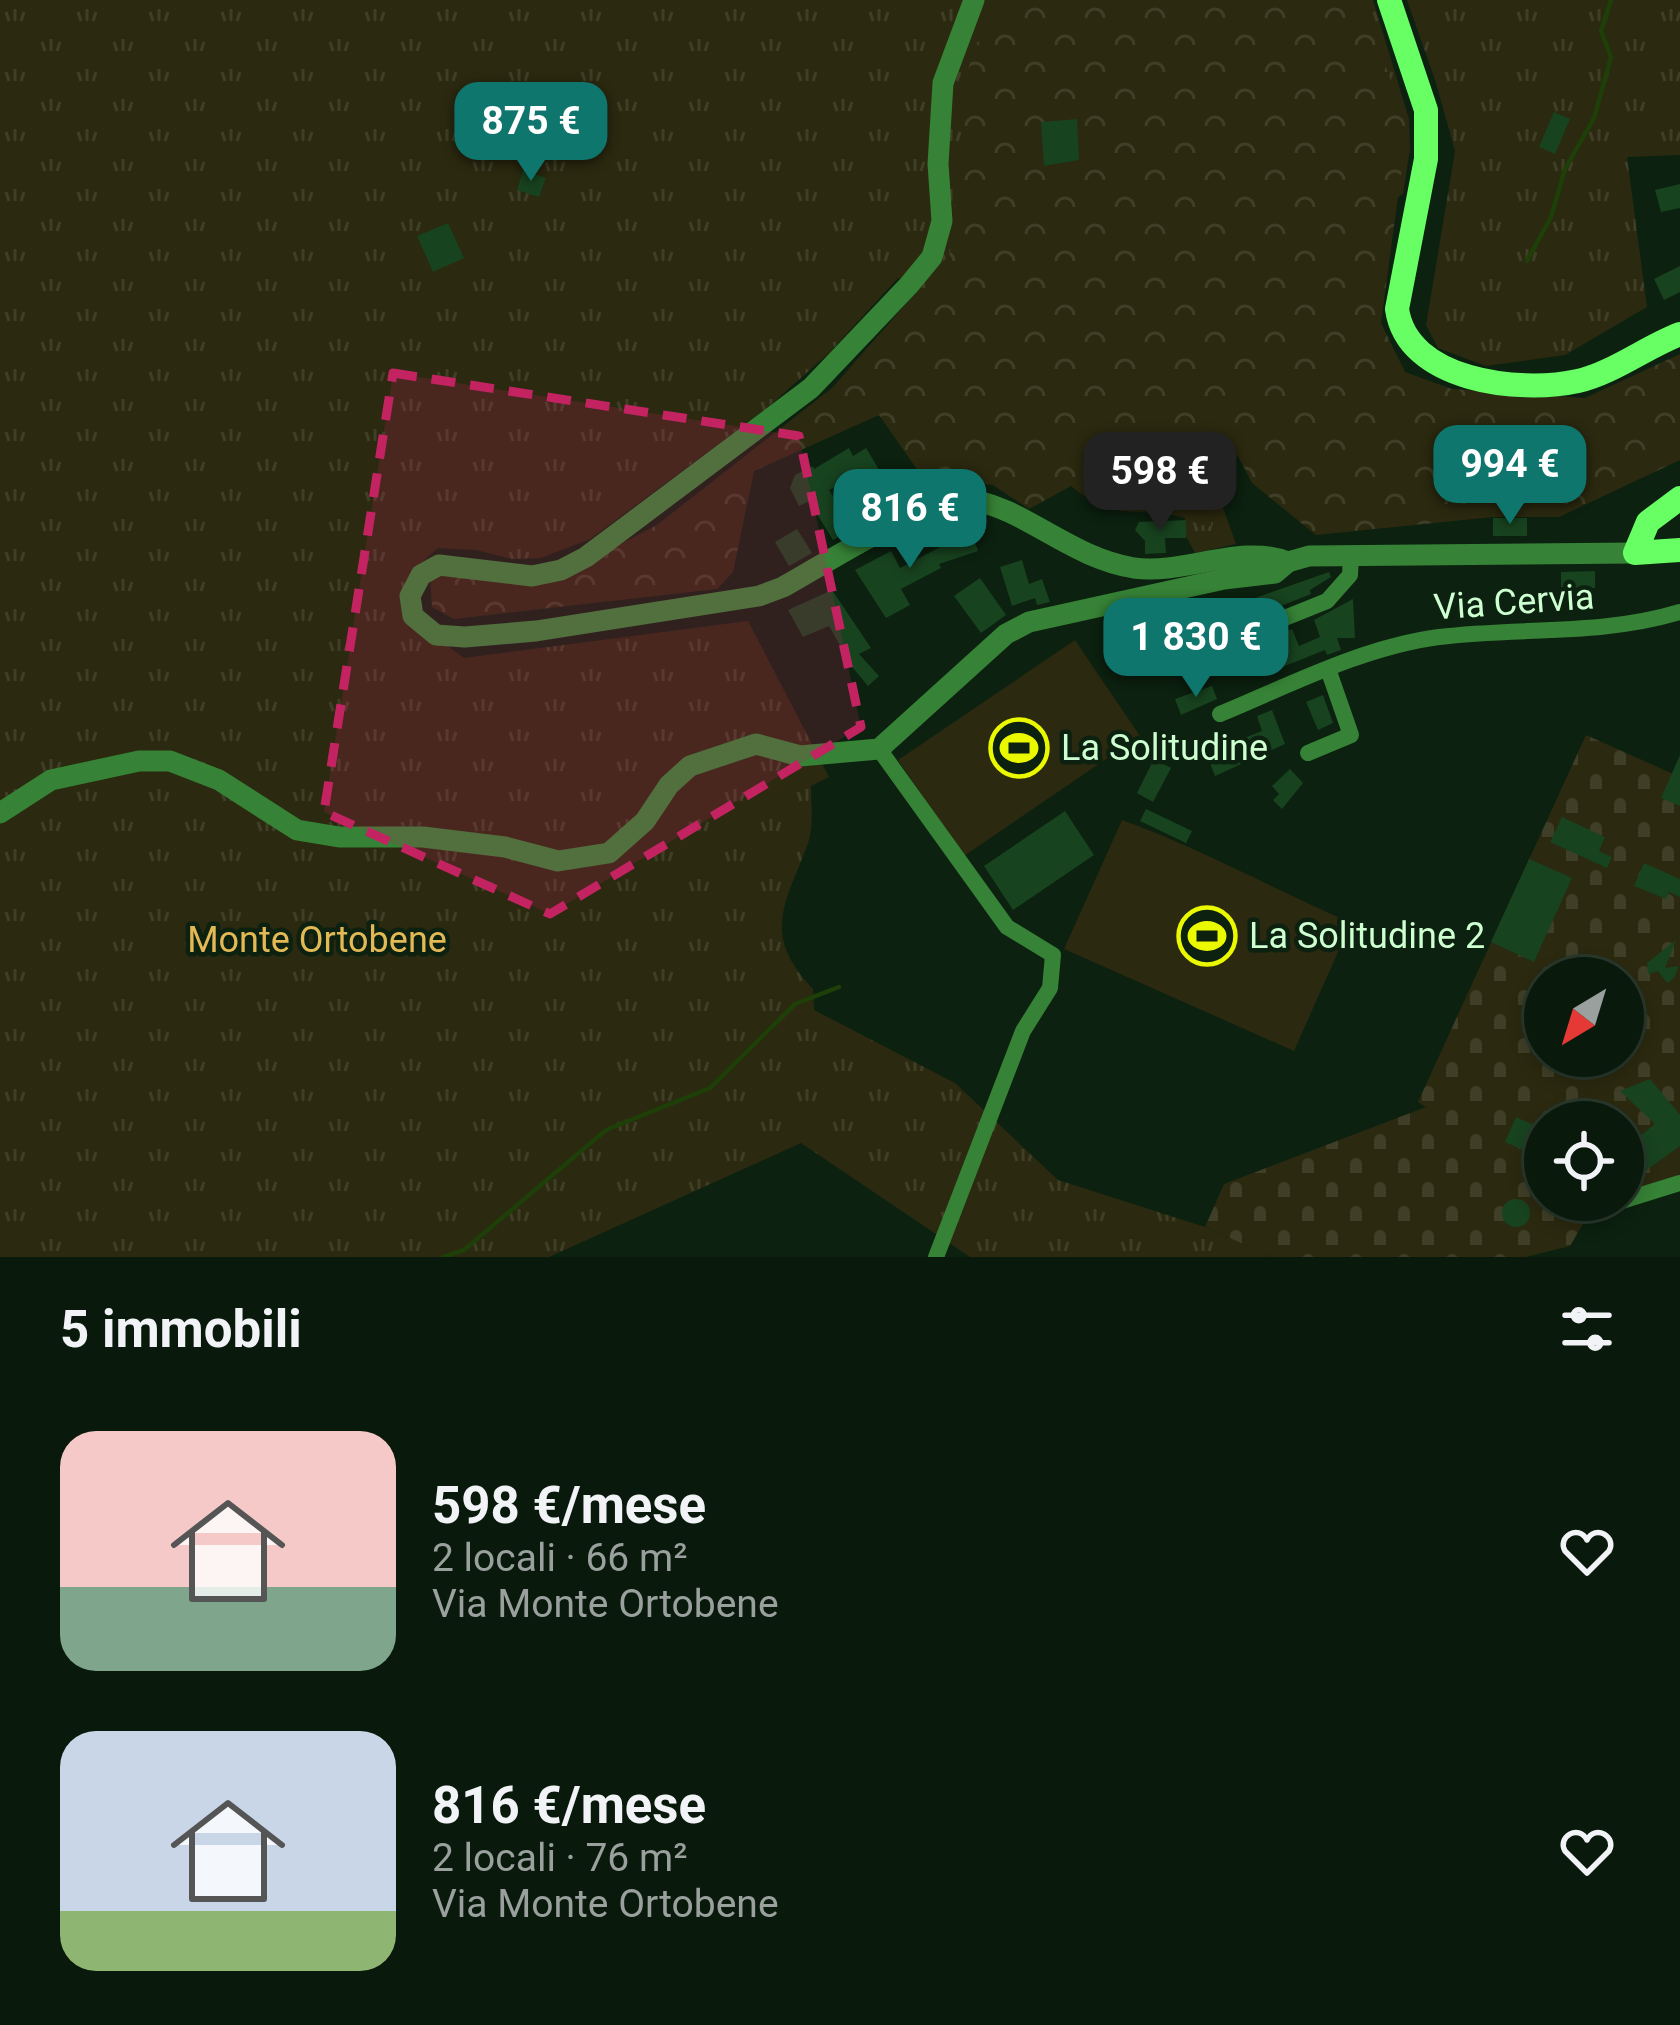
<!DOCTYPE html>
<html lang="it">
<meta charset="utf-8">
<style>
:root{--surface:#09190b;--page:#172619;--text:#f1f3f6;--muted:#99a09d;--line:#29382c;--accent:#0f766e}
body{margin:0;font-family:Roboto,sans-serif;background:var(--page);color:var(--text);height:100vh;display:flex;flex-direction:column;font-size:45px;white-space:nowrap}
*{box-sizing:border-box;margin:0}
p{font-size:39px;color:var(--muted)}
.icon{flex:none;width:66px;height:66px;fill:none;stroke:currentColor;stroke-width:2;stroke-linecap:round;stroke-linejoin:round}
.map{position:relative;height:1257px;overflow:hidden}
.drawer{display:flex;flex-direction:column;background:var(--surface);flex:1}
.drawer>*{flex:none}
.needle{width:78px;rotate:218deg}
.buttons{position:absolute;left:1524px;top:957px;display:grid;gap:24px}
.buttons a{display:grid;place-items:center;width:120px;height:120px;border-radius:50%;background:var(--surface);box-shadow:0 6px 18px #0003,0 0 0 3px var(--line);font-size:60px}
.price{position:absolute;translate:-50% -102px;padding:0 27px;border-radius:24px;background:var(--accent);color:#fff;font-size:39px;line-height:78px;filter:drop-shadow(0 3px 6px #0008)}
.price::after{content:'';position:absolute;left:50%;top:72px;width:36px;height:27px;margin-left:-18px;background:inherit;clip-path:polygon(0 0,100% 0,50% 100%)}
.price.active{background:#222;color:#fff}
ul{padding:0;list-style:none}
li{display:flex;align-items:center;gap:36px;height:300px;padding:0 60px}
li span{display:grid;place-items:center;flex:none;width:336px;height:240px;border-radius:36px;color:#555}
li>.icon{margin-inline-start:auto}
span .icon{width:144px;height:144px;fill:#fffc;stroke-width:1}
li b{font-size:51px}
h2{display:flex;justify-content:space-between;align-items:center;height:144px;padding:0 60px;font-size:51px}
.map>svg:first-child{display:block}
.grass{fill:url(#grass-tufts)}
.forest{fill:url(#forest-crowns)}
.cemetery{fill:url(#cemetery-stones);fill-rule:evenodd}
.pitch{fill:#2b290f}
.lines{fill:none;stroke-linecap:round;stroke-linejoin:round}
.stream{stroke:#1e3f08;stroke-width:4.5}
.building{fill:#18431f;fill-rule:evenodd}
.minor{stroke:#368236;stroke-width:16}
.tertiary{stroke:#368236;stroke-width:21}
.secondary{stroke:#67ff64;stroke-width:24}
.marked{fill:#c32461;fill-opacity:0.2;stroke:#c32461;stroke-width:9;stroke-dasharray:24 15;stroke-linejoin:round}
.labels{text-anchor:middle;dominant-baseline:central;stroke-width:9;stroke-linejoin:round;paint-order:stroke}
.street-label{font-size:36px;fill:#cdffd0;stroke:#0c210f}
.poi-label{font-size:36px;fill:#cdffd0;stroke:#0c210f;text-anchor:start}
.park-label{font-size:36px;fill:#e2b955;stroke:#0c210f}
</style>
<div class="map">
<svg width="1680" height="1257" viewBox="0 0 1680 1257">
<defs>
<pattern id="grass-tufts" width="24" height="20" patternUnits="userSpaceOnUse" patternTransform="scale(3)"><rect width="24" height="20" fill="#2b290f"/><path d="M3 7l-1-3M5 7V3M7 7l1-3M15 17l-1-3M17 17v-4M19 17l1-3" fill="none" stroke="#3f3e26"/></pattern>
<pattern id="forest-crowns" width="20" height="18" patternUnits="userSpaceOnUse" patternTransform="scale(3)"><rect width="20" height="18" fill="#2b290f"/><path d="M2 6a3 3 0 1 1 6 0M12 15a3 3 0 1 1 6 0" fill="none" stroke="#3f3e26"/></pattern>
<pattern id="cemetery-stones" width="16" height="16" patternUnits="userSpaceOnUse" patternTransform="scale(3)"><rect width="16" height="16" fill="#2b290f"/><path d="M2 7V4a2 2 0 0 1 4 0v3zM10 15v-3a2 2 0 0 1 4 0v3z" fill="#3f3e26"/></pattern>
</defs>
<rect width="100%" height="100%" fill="#0c210f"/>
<!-- grass -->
<g class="grass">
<path d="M 0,0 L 1373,0 L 1409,119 L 1410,149 L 1403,194 L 1319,247 L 1212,456 L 1215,486 L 1236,544 L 1195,553 L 1185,534 L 1185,507 L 996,304 L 898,278 L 829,353 L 767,408 L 590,539 L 541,558 L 512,559 L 476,550 L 438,548 L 415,568 L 408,617 L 464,658 L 748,621 L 829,777 L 811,786 C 811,804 814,826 808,843 C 786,904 760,933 813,989 L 814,1010 L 955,1083 L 1058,1180 L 1205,1227 L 1272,1257 L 970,1257 L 801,1143 L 549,1257 L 0,1257 Z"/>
<polygon points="1407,0 1680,0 1680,155 1627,157 1647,307 1565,355 1486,366 1438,348 1426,325 1455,151 1436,83"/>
</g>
<!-- forest -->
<path class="forest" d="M 999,0 L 1364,0 L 1407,130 L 1381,323 L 1405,372 L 1452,389 L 1585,398 L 1680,354 L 1680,460 L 1559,517 L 1493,517 L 1316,535 L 1252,483 L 1238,456 L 1211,461 L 1211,526 C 1196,526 1187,517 1173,515 C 1126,508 1113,520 1071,486 L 1029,509 L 993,485 L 923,478 L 879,415 L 754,471 L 733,572 L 717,589 L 454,619 L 432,607 L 430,575 L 545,584 L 657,525 L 832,388 L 950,254 L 969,66 Z"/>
<!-- cemetery -->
<path class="cemetery" d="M 1586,735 L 1680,777 L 1680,1178 L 1623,1196 L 1623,1122 L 1545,1122 L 1545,1200 L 1597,1200 L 1570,1246 L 1526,1257 L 1272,1257 L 1205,1227 L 1224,1184 L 1426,1107 L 1418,1102 ZM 1545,978 L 1623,978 L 1623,1056 L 1545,1056 Z"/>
<!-- pitch -->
<g class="pitch">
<polygon points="1075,640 1140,736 964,856 898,760"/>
<path d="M 1122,820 C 1195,846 1276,890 1351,923 L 1294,1051 L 1064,949 Z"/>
</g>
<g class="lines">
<!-- stream -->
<g class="stream">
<polyline points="1527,261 1551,217 1565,169 1594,118 1611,57 1601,31 1611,0"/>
<polyline points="443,1257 464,1250 606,1130 710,1088 795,1004 839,987"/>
</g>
</g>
<!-- building -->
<g class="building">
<polygon points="1554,112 1570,119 1555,154 1539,147"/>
<polygon points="1077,119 1079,160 1044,166 1041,122"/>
<polygon points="523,170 546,178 539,197 517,190"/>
<polygon points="1680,184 1680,208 1661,212 1655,190"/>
<polygon points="448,223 464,258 433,272 417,236"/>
<polygon points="1680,266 1680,292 1664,300 1654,279"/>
<path d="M 849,448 L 853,456 L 866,448 L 884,478 L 889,475 L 906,502 L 833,540 L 809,501 L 799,506 L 790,488 L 795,475 L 813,466 L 814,469 ZM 852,478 L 871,508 L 849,521 L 829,490 Z"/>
<rect x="1493" y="518" width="34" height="18"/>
<polygon points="1186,520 1186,538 1165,538 1166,553 1145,554 1145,541 1135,530 1139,522"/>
<polygon points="970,527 978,551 939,564 941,568 901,589 910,605 886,618 855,570 891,551 900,568 948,543 946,535"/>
<polygon points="797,529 812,553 789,566 775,542"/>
<polygon points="1022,560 1029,584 1042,579 1050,602 1037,605 1035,598 1012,606 1000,567"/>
<polygon points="1595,571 1595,588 1561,588 1561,572"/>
<polygon points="1329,572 1331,577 1310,590 1311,594 1245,620 1238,604"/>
<polygon points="980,578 1006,615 981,633 954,596"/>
<polygon points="832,590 871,648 859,654 879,676 868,686 853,668 829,626 803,637 788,610"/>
<polygon points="1353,599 1355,638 1337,638 1341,650 1327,655 1325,650 1270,672 1258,642 1292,629 1299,646 1320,637 1314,620"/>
<polygon points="1210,634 1217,650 1183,665 1175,648"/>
<polygon points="1212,686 1217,699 1181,715 1175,699"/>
<polygon points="1323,695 1333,723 1318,730 1306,702"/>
<polygon points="1272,710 1285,744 1215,776 1206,753 1262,731 1257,716"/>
<polygon points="1680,755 1680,806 1661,798"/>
<polygon points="1154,759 1171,768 1153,802 1137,793"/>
<polygon points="1290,769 1303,783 1282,809 1273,800 1279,794 1272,786"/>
<polygon points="1146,809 1192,831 1186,843 1140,821"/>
<polygon points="1065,811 1094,855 1013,910 984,866"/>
<polygon points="1562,817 1605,837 1599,851 1612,857 1607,868 1550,842"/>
<polygon points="1529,859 1572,878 1534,962 1491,942"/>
<polygon points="1644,863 1680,879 1680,897 1669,892 1666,899 1634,886"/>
<polygon points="1676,940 1665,968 1679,966 1674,978 1667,983 1658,971 1648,974 1647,963"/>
<polygon points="1650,1079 1680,1115 1680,1146 1623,1187 1623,1172 1635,1163 1625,1148 1655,1124 1620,1091"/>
<polygon points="1516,1117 1545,1130 1534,1155 1505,1142"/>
<circle cx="1516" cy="1213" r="14"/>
</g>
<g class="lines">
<!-- minor -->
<g class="minor">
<polyline points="1247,633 1327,601 1350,575 1351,555"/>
<path d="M 1220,714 C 1290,685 1363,647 1439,637 C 1520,627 1601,636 1680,612"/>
<polyline points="879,749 1007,927 1053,955 1050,988 1023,1031 936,1257"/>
<polyline points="1308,753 1351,735 1328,669"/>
<polyline points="1599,1208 1680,1183"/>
</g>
<!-- tertiary -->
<g class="tertiary">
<path d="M 974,0 L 943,83 L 938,164 L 942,221 L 932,257 L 909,285 L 811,388 L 586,557 L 561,570 L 532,576 L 439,565 L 421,575 L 410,596 L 413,616 L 436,635 L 465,637 L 536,631 L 759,596 L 783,587 C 825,564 921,501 965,500 C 980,500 995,506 1009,512 C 1051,532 1086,560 1134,568 C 1185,575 1241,543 1288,562"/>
<polyline points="0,813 51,780 139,761 170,761 219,780 297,830 339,837 423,837 505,847 558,861 609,853 645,821 669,785 690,766 756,744 800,756 879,749 1006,634 1029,622 1224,579 1275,573 1288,562 1309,556 1635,553"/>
</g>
<!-- secondary -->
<g class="secondary">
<path d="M 1389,0 L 1426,110 L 1426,159 L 1397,309 C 1407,381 1519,394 1578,381 C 1613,373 1646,347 1680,334"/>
<polyline points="1680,498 1648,522 1635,553 1680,550"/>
</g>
</g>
<!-- marked area -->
<path class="marked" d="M 393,373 L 799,436 L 861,727 L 550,914 L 324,812 Z"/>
<!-- icons -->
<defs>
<g id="stadium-ring" transform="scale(3)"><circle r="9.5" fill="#0c210f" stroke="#eaf800" stroke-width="1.5"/><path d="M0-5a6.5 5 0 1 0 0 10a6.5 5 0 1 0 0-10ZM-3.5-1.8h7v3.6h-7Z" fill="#eaf800"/></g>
</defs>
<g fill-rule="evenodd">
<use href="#stadium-ring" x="1019" y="748"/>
<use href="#stadium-ring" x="1207" y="936"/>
</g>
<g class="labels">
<!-- street labels -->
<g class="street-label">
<text transform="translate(1514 602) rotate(-4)">Via Cervia</text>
</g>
<!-- poi labels -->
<g class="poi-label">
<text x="1061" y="748">La Solitudine</text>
<text x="1249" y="936">La Solitudine 2</text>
</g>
<!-- park labels -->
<g class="park-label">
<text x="317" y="940">Monte Ortobene</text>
</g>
</g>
</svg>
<div class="buttons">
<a><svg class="needle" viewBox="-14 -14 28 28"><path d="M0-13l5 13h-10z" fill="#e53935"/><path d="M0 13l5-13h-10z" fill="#99a09d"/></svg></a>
<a><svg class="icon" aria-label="locate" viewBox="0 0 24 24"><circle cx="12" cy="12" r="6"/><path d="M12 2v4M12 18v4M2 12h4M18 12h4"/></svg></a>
</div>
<b class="price" style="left:531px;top:184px">875 €</b>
<b class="price" style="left:1510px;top:527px">994 €</b>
<b class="price active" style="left:1160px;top:534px">598 €</b>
<b class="price" style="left:910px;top:571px">816 €</b>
<b class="price" style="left:1196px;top:700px">1 830 €</b>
</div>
<section class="drawer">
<h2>5 immobili<svg class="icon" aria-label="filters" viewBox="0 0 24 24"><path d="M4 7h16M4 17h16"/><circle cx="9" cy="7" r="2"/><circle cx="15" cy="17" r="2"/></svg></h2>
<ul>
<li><span style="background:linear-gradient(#f6c9c9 65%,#7fa58c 0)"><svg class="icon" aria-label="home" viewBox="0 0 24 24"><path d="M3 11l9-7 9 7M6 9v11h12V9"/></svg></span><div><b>598 €/mese</b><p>2 locali · 66 m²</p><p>Via Monte Ortobene</p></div><svg class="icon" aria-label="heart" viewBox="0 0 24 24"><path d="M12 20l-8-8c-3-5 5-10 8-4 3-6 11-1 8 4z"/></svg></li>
<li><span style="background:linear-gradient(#c9d6e8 75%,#8fb573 0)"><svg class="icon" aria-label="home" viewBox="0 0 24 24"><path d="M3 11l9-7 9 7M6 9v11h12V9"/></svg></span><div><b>816 €/mese</b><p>2 locali · 76 m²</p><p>Via Monte Ortobene</p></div><svg class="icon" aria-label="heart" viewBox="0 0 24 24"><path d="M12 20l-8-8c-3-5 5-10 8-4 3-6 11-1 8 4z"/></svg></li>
</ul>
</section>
